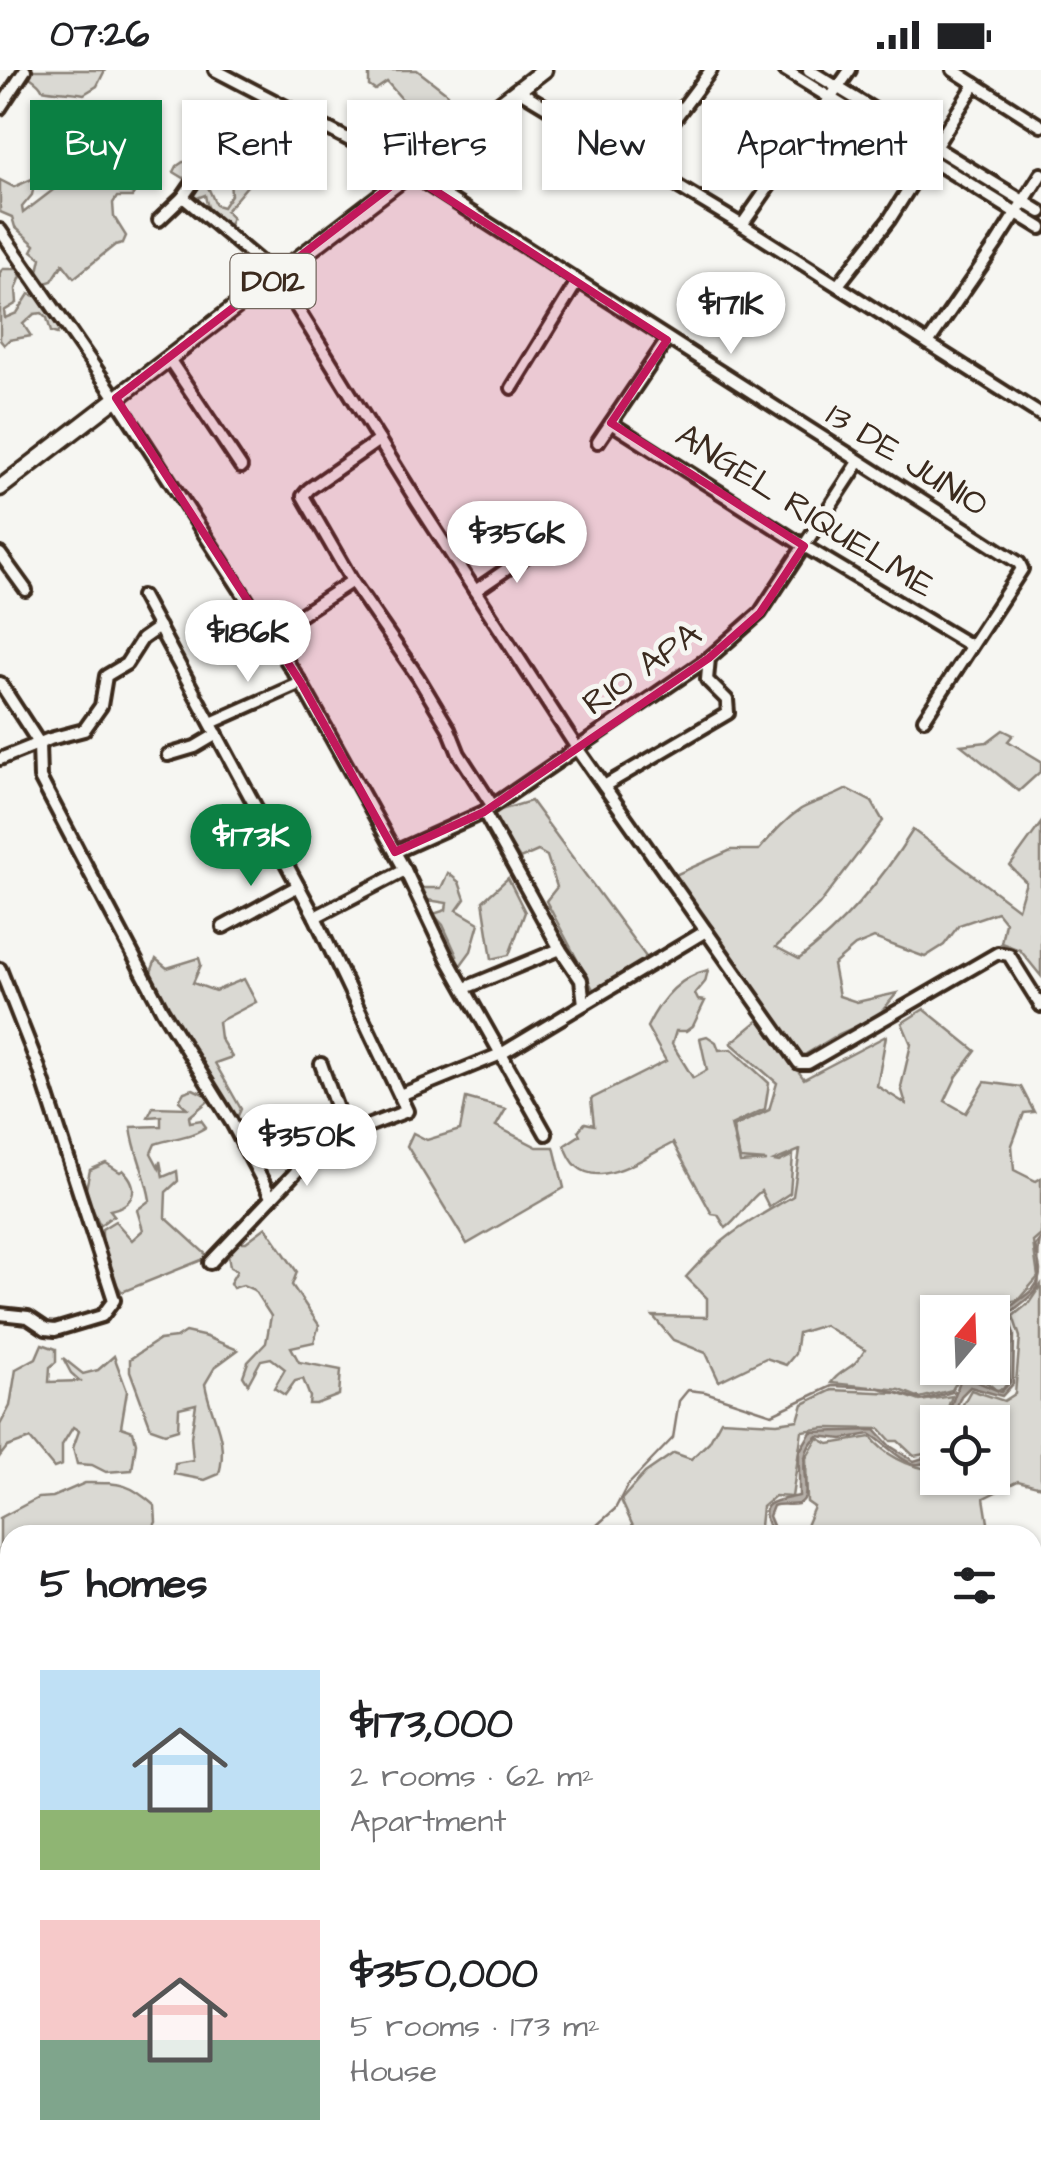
<!DOCTYPE html>
<meta charset="utf-8">
<style>
:root{--surface:#fff;--page:#f6f6f6;--text:#202124;--muted:#757577;--accent:#0b8043}
body{margin:0;font-family:"Architects Daughter",sans-serif;background:var(--page);color:var(--text);height:100vh;display:flex;flex-direction:column;font-size:38px;white-space:nowrap}
*{box-sizing:border-box;margin:0}
p{font-size:32px;color:var(--muted)}
.icon{flex:none;width:55px;height:55px;fill:none;stroke:currentColor;stroke-width:2;stroke-linecap:round;stroke-linejoin:round}
.map{position:relative;flex:1;overflow:hidden}
.sheet{position:absolute;left:0px;top:1455px;width:1042px;height:640px;display:flex;flex-direction:column;background:var(--surface);border-radius:30px 30px 0 0;box-shadow:0 2px 8px #0004}
.sheet>*{flex:none}
.guide{position:absolute;left:30px;top:30px;width:982px;height:90px;display:flex;gap:20px}
.needle{width:65px;rotate:19deg}
.tools{position:absolute;left:920px;top:1225px;display:grid;gap:20px}
.tools a{display:grid;place-items:center;width:90px;height:90px;border-radius:0px;background:var(--surface);box-shadow:0 2px 8px #0004;font-size:50px}
.price{position:absolute;translate:-50% -85px;padding:0 22px;border-radius:35px;background:#fff;color:#222;font-size:32px;line-height:65px;filter:drop-shadow(0 2px 5px #0008)}
.price::after{content:'';position:absolute;left:50%;top:60px;width:30px;height:22px;margin-left:-15px;background:inherit;clip-path:polygon(0 0,100% 0,50% 100%)}
.price.current{background:var(--accent);color:#fff}
ul{padding:0;list-style:none}
li{display:flex;align-items:center;gap:30px;height:250px;padding:0 40px}
li span{display:grid;place-items:center;flex:none;width:280px;height:200px;border-radius:0px;color:#555}
li>.icon{margin-inline-start:auto}
span .icon{width:120px;height:120px;fill:#fffc;stroke-width:1}
li b{font-size:42px}
h2{display:flex;justify-content:space-between;align-items:center;height:120px;padding:0 40px;font-size:42px}
.pill{padding:0 35px;border-radius:0px;background:var(--surface);box-shadow:0 2px 8px #0004;font-size:35px;line-height:90px}
.pill.current{background:var(--accent);color:#fff}
.status{display:flex;justify-content:space-between;align-items:center;height:70px;padding:0 50px;background:var(--surface);direction:ltr}
.status svg{height:28px;fill:currentColor}
.map>svg:first-child{display:block}
.green{fill:#dad9d3;stroke:#8a8278;stroke-width:2.5;fill-rule:evenodd}
.water{fill:#b6b0a9;stroke:#857a71;stroke-width:2.5}
.lines{fill:none;stroke-linecap:round;stroke-linejoin:round}
.stream{stroke:#857a71;stroke-width:2.5}
.minor-casing{stroke:#3b2a1e;stroke-width:18}
.major-casing{stroke:#3b2a1e;stroke-width:21}
.minor{stroke:#f6f6f2;stroke-width:10}
.major{stroke:#f6f6f2;stroke-width:14}
.marked{fill:#c2185b;fill-opacity:0.2;stroke:#c2185b;stroke-width:8;stroke-linejoin:round}
.labels{text-anchor:middle;dominant-baseline:central;stroke-width:10;stroke-linejoin:round;paint-order:stroke}
.shield{fill:#f6f6f2;stroke:#73675e;stroke-width:2.5}
.shield-label{font-size:32px;font-weight:bold;fill:#3b2a1e}
.street-label{font-size:35px;fill:#3b2a1e;stroke:#f6f6f2}
</style>
<div class="status"><b>07:26</b><svg viewBox="0 0 49 12"><path d="M0 12V9h3v3zM5 12V6h3v6zM10 12V3h3v9zM15 12V0h3v12zM26 1h20v11H26zM47 4h2v5h-2z"/></svg></div>
<div class="map">
<svg width="1041" height="2095" viewBox="0 0 1041 2095">
<rect width="100%" height="100%" fill="#f6f6f2"/>
<filter id="ink" filterUnits="userSpaceOnUse"><feTurbulence type="fractalNoise" baseFrequency=".01" numOctaves="2"/><feDisplacementMap in="SourceGraphic" scale="20" xChannelSelector="R" yChannelSelector="G"/><feConvolveMatrix kernelMatrix="1 2 1 2 8 2 1 2 1" color-interpolation-filters="sRGB"/></filter>
<g filter="url(#ink)">
<!-- green -->
<g class="green">
<path d="M 23,0 L 105,0 L 97,16 L 84,24 C 70,21 57,22 42,19 C 37,9 28,9 23,0 Z"/>
<polygon points="369,0 417,0 448,24 449,32 437,39 408,36 387,12 375,20 369,16"/>
<path d="M 96,44 L 110,46 L 121,56 L 153,69 L 157,76 L 148,97 L 133,99 L 135,121 L 132,127 L 117,127 L 113,133 L 114,147 L 126,166 L 123,173 L 115,175 L 74,208 L 63,194 L 52,211 L 42,214 L 37,206 L 41,188 L 32,181 L 35,175 L 15,157 L 12,147 L 0,142 L 0,110 L 14,117 L 32,109 L 35,111 L 32,125 L 22,137 L 23,143 L 70,107 L 79,117 L 69,99 L 65,78 L 47,67 L 50,60 L 57,57 L 67,68 C 85,68 81,57 89,45 Z"/>
<path d="M 183,92 L 191,92 L 199,113 L 207,115 L 216,135 L 223,137 L 231,125 L 230,109 L 251,100 L 258,103 L 226,141 L 232,147 L 228,158 C 214,155 207,138 205,125 L 192,130 L 187,110 L 174,102 L 177,96 Z"/>
<polygon points="3,199 17,199 21,206 16,219 17,233 4,241 5,248 17,243 29,224 39,227 45,239 61,257 57,264 51,262 47,248 42,243 34,244 23,254 31,266 9,270 4,275 0,270 0,202"/>
<polygon points="1003,660 1013,665 1008,671 1041,691 1041,701 1019,721 961,675 987,672"/>
<path d="M 847,719 L 872,732 L 883,751 L 819,835 L 776,877 L 799,889 C 844,855 883,808 913,760 L 1018,839 L 1026,812 L 1010,796 L 1041,753 L 1041,906 L 1020,880 L 1001,873 L 1005,852 L 997,842 L 959,855 L 944,875 L 925,887 L 874,868 L 855,876 L 833,895 L 839,926 L 857,932 L 897,923 L 877,947 L 839,964 L 801,987 L 675,805 L 731,780 L 759,780 C 772,765 784,750 801,739 C 815,731 832,728 847,719 Z"/>
<polygon points="531,731 649,891 594,921 546,831 557,817 547,786 538,781 520,789 490,743"/>
<polygon points="448,803 459,812 465,829 457,840 479,853 471,881 457,900 448,891 457,886 443,855 433,844 446,840 447,833 421,829 423,818 441,818"/>
<polygon points="508,808 525,842 509,885 492,889 483,831"/>
<polygon points="199,888 201,895 193,913 215,921 244,909 256,932 218,952 220,968 232,987 215,993 241,1039 237,1048 148,910 156,889 167,898"/>
<path d="M 708,900 L 705,912 L 695,924 L 698,930 L 705,931 L 693,956 L 686,961 L 676,961 L 672,974 L 693,1008 L 707,1000 L 700,968 L 707,966 L 716,972 L 719,980 L 732,979 L 769,1013 L 765,1039 L 731,1055 L 740,1093 L 767,1091 L 740,1089 L 733,1057 L 769,1040 L 777,1013 L 731,973 L 760,949 L 804,1009 L 886,966 L 877,1016 L 906,1034 L 901,1017 L 911,974 L 902,953 L 924,939 L 976,981 L 957,1006 L 945,1031 L 966,1043 L 985,1012 L 1021,1017 L 1034,1042 L 1024,1043 L 1012,1075 L 1014,1100 L 1036,1111 L 1041,1108 L 1041,1165 L 1033,1172 L 1038,1207 L 1018,1230 L 1004,1233 L 997,1249 L 1008,1312 L 1003,1319 L 996,1320 C 986,1310 973,1304 959,1308 L 952,1320 L 920,1328 L 900,1320 L 831,1313 C 841,1298 853,1301 865,1280 L 824,1255 L 798,1263 L 795,1284 L 786,1295 L 766,1288 L 719,1311 L 706,1283 L 673,1270 L 653,1246 L 707,1247 L 707,1228 L 686,1207 C 724,1164 746,1154 793,1126 L 800,1080 L 774,1091 L 779,1092 L 793,1085 L 790,1123 L 769,1137 L 761,1121 C 746,1132 741,1147 726,1158 L 718,1145 L 712,1144 L 673,1073 C 640,1089 582,1133 565,1075 L 580,1065 L 578,1061 L 585,1053 L 594,1055 L 591,1029 L 666,991 L 647,957 C 660,930 678,907 708,900 ZM 938,1242 L 992,1242 L 992,1298 L 938,1298 Z"/>
<path d="M 193,1019 L 212,1028 L 189,1047 L 190,1052 L 201,1050 L 206,1057 C 192,1067 172,1068 155,1074 L 151,1083 L 159,1098 L 160,1091 L 163,1107 L 177,1101 L 178,1111 L 166,1122 L 165,1147 L 209,1187 L 122,1222 C 109,1206 101,1179 102,1159 L 115,1151 L 132,1170 L 143,1160 L 137,1140 L 150,1130 C 146,1104 134,1083 131,1057 L 161,1056 L 161,1046 L 148,1047 L 153,1037 L 187,1038 L 179,1031 L 184,1022 Z"/>
<polygon points="466,1028 506,1039 496,1056 537,1077 554,1077 564,1118 467,1174 407,1076 413,1063 427,1070 460,1060"/>
<path d="M 106,1093 L 120,1102 L 123,1100 C 141,1118 134,1135 110,1140 L 114,1145 L 100,1155 L 85,1123 L 90,1100 Z"/>
<polygon points="266,1157 297,1202 292,1215 319,1255 314,1272 291,1277 299,1292 341,1300 339,1325 316,1334 309,1334 310,1327 303,1309 295,1311 285,1325 274,1318 285,1299 271,1288 261,1290 248,1314 243,1306 248,1292 266,1273 271,1246 254,1220 243,1215 233,1218 230,1213 237,1201 230,1197 227,1179 233,1172 246,1172"/>
<path d="M 1041,1215 L 1041,1417 L 1018,1411 L 984,1428 L 990,1465 L 814,1465 L 805,1458 L 814,1437 L 807,1432 L 806,1388 L 818,1368 L 829,1374 L 871,1367 C 884,1384 908,1397 930,1399 L 937,1392 L 938,1408 L 992,1408 L 992,1352 L 953,1352 L 971,1320 L 1004,1331 L 1015,1324 L 1020,1267 L 1013,1246 L 1029,1233 Z"/>
<path d="M 185,1262 L 207,1267 L 238,1280 L 215,1297 L 205,1314 C 211,1349 229,1367 219,1404 L 205,1410 L 174,1404 L 175,1393 L 193,1390 L 191,1367 L 196,1334 L 179,1338 L 178,1359 L 165,1363 L 151,1358 L 130,1301 L 130,1289 L 159,1270 L 176,1268 Z"/>
<polygon points="42,1274 56,1279 56,1292 50,1297 49,1312 80,1311 71,1303 63,1288 83,1304 98,1300 114,1286 127,1321 121,1357 133,1361 136,1373 132,1400 106,1402 92,1395 77,1394 73,1378 79,1361 73,1357 62,1375 62,1395 54,1398 30,1369 7,1377 0,1386 0,1355 10,1336 16,1299 36,1288"/>
<polygon points="832,1320 897,1323 920,1331 952,1326 943,1352 938,1352 937,1369 924,1384 914,1386 898,1371 891,1371 880,1359 826,1358 802,1361 792,1427 775,1426 762,1437 760,1456 763,1465 637,1465 621,1430 645,1403 674,1383 691,1389 709,1372 721,1350 777,1353 798,1350 803,1334"/>
<path d="M 85,1413 C 120,1413 128,1412 155,1436 L 156,1452 L 149,1465 L 10,1465 L 10,1506 L 0,1525 L 0,1448 L 38,1428 L 53,1427 Z"/>
<polygon points="719,2085 871,2085 881,2095 714,2095"/>
</g>
<!-- water -->
<g class="water">
<path d="M 1041,1168 C 1035,1183 1041,1201 1038,1217 C 1031,1229 1017,1235 1008,1246 L 1014,1264 L 1013,1314 L 1002,1326 L 970,1317 L 961,1326 L 951,1352 L 945,1352 L 960,1311 L 971,1309 L 1001,1322 L 1010,1312 L 1007,1273 L 1000,1248 C 1010,1230 1041,1225 1040,1200 C 1039,1192 1036,1183 1035,1176 Z"/>
<path d="M 875,1360 L 890,1376 L 914,1391 L 930,1386 L 937,1376 L 937,1383 C 914,1413 890,1375 870,1364 L 842,1369 L 818,1366 C 789,1389 818,1427 798,1434 C 790,1436 781,1433 773,1436 L 769,1446 L 777,1465 L 773,1465 C 754,1431 772,1432 799,1426 L 799,1382 L 811,1362 Z"/>
</g>
<g class="lines">
<!-- stream -->
<g class="stream">
<path d="M 245,1465 C 266,1447 288,1456 311,1465"/>
<polyline points="586,1465 615,1439 627,1416 673,1368 679,1331 688,1320 705,1322 772,1344 832,1316 879,1318 923,1330 956,1321"/>
<polyline points="1032,2063 1041,2075"/>
</g>
<!-- minor casing -->
<g class="minor-casing">
<g id="minor">
<polyline points="215,0 392,92 1019,493 1022,499 924,649"/>
<polyline points="785,0 1041,158"/>
<polyline points="809,0 1041,142"/>
<polyline points="953,0 1041,56"/>
<polyline points="518,20 742,155 1041,345"/>
<polyline points="0,38 25,0"/>
<polyline points="641,94 711,0"/>
<polyline points="183,127 278,207 418,433 577,678 799,993 808,993 998,883 1009,885 1041,936"/>
<polyline points="159,150 183,127 208,91"/>
<polyline points="742,155 850,0"/>
<polyline points="0,160 116,328 301,613 405,800 447,888 546,1064"/>
<polyline points="838,215 889,150 975,14"/>
<polyline points="928,273 997,173 1041,104"/>
<polyline points="169,289 241,397"/>
<polyline points="512,318 577,212"/>
<polyline points="611,353 804,476 971,576"/>
<polyline points="379,370 309,419 303,426 352,511 418,607 449,659 459,684 492,735"/>
<polyline points="598,372 667,270"/>
<polyline points="0,484 26,520"/>
<polyline points="475,521 536,479"/>
<polyline points="142,526 315,847 407,1041 346,1064 312,1085 210,1193"/>
<polyline points="270,565 352,511"/>
<polyline points="0,613 39,673 40,708 162,940 232,1053 271,1127"/>
<polyline points="211,653 301,613"/>
<polyline points="168,685 195,677 217,664"/>
<polyline points="0,689 50,669 84,660 101,636 106,606 126,594 142,569 159,557"/>
<polyline points="604,716 728,643 727,630 707,610 709,588"/>
<polyline points="395,782 484,742 709,588 760,543 859,392"/>
<polyline points="315,847 405,800"/>
<polyline points="223,857 298,816"/>
<polyline points="560,879 581,910 584,934"/>
<polyline points="0,899 39,998 114,1230 102,1246 55,1260 46,1259 28,1247 0,1244"/>
<polyline points="465,918 560,879 484,742"/>
<polyline points="321,994 346,1064"/>
<polyline points="400,1025 501,984 706,861"/>
<polyline points="0,1607 10,1627"/>
<polyline points="0,1653 10,1648"/>
<polyline points="0,1814 10,1833"/>
<polyline points="39,2095 51,2089 71,2095"/>
<polyline points="140,2095 146,2085"/>
</g>
</g>
<!-- major casing -->
<g class="major-casing">
<polyline id="major" points="0,418 544,0"/>
</g>
<!-- minor -->
<use href="#minor" class="minor"/>
<!-- major -->
<use href="#major" class="major"/>
</g>
</g>
<!-- marked area -->
<path class="marked" d="M 408,103 L 667,270 L 611,353 L 804,476 L 760,543 L 709,588 L 484,742 L 395,782 L 301,613 L 116,328 Z"/>
<g class="labels">
<!-- shield labels -->
<rect class="shield" x="230.5" y="184" width="85" height="54" rx="8"/>
<g class="shield-label">
<text x="273" y="211">D012</text>
</g>
<!-- street labels -->
<g class="street-label">
<text transform="translate(907 390) rotate(32)">13 DE JUNIO</text>
<text transform="translate(805 441) rotate(32)">ANGEL RIQUELME</text>
<text transform="translate(642 599) rotate(-35)">RIO APA</text>
</g>
</g>
</svg>
<div class="tools">
<a><svg class="needle" viewBox="-14 -14 28 28"><path d="M0-13l5 13h-10z" fill="#e53935"/><path d="M0 13l5-13h-10z" fill="#757577"/></svg></a>
<a><svg class="icon" aria-label="locate" viewBox="0 0 24 24"><circle cx="12" cy="12" r="6"/><path d="M12 2v4M12 18v4M2 12h4M18 12h4"/></svg></a>
</div>
<b class="price" style="left:731px;top:287px">$171K</b>
<b class="price" style="left:517px;top:516px">$356K</b>
<b class="price" style="left:248px;top:615px">$186K</b>
<b class="price current" style="left:251px;top:819px">$173K</b>
<b class="price" style="left:307px;top:1119px">$350K</b>
<div class="guide">
<a class="pill current">Buy</a>
<a class="pill">Rent</a>
<a class="pill">Filters</a>
<a class="pill">New</a>
<a class="pill">Apartment</a>
</div>
<section class="sheet">
<h2>5 homes<svg class="icon" aria-label="filters" viewBox="0 0 24 24"><path d="M4 7h16M4 17h16"/><circle cx="9" cy="7" r="2"/><circle cx="15" cy="17" r="2"/></svg></h2>
<ul>
<li><span style="background:linear-gradient(#bfe0f5 70%,#8fb573 0)"><svg class="icon" aria-label="home" viewBox="0 0 24 24"><path d="M3 11l9-7 9 7M6 9v11h12V9"/></svg></span><div><b>$173,000</b><p>2 rooms · 62 m²</p><p>Apartment</p></div></li>
<li><span style="background:linear-gradient(#f6c9c9 60%,#7fa58c 0)"><svg class="icon" aria-label="home" viewBox="0 0 24 24"><path d="M3 11l9-7 9 7M6 9v11h12V9"/></svg></span><div><b>$350,000</b><p>5 rooms · 173 m²</p><p>House</p></div></li>
</ul>
</section>
</div>
